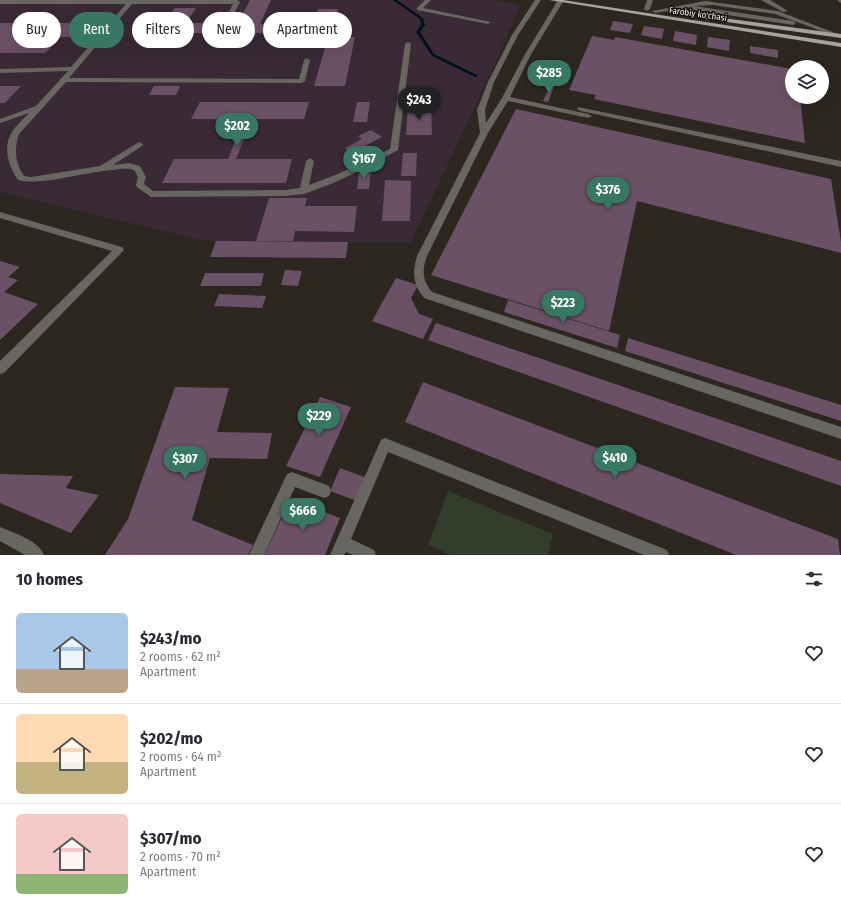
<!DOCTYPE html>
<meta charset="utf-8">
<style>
:root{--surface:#fff;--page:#f7f7f7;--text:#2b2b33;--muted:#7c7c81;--line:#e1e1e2;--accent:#387763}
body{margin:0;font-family:"Fira Sans Condensed",sans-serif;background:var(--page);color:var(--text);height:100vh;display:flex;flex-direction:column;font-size:15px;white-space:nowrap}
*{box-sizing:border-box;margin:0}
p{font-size:13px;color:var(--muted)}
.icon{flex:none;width:22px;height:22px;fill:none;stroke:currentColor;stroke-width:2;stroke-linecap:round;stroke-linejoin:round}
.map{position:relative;height:555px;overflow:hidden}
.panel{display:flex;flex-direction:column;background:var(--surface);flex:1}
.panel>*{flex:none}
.banner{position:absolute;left:12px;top:12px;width:400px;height:36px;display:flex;gap:8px}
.buttons{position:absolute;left:785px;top:60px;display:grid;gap:8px}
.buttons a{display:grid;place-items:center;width:44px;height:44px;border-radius:50%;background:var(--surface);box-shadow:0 4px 16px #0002;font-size:20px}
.price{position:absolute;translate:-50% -34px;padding:0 9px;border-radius:14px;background:var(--accent);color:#fff;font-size:13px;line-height:26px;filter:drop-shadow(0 1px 2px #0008)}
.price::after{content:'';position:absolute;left:50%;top:24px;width:12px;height:9px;margin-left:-6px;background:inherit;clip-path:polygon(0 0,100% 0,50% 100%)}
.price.on{background:#222;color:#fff}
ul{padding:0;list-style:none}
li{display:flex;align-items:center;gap:12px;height:100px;padding:0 16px}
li+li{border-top:1px solid var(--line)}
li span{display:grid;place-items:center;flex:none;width:112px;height:80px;border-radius:6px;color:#555}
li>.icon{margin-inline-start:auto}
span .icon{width:48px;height:48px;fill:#fffc;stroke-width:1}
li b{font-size:17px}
h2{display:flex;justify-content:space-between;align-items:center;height:48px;padding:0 16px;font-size:17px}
.chip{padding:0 14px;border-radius:18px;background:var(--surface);box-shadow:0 4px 16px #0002;font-size:14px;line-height:36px}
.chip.on{background:var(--accent);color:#fff}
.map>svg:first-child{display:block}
.medical{fill:#392a35}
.green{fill:#323e2b}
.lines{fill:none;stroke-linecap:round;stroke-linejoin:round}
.stream{fill:#040f23;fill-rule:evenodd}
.building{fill:#6b5166}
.lane{fill:#676661;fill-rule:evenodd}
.street{fill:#676661;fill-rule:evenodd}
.primary{fill:#a6a49a;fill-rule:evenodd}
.labels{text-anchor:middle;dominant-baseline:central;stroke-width:3;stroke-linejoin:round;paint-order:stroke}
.far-street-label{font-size:9px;fill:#f6f3ed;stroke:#13100d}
</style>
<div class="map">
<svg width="841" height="555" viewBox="0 0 841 555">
<rect width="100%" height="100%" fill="#2c271f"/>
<!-- medical -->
<polygon class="medical" points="0,0 491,0 520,5 497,60 411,242 206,241 0,192"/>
<!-- green -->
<polygon class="green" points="448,491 553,534 548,555 451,555 428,545"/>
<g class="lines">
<!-- stream -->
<polygon class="stream" points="393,0 397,0 423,18 425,25 420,32 434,54 477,75 477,77 475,77 432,56 416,32 421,25 420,19"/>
</g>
<!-- building -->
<g class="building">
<polygon points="250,0 271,0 260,24 313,24 318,9 338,9 331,34 256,33 254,37 231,37 233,33 156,33 175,8 196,8 186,23 238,23"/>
<polygon points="613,21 633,24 630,33 610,30"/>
<polygon points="0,23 85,23 72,37 61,37 45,53 0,53"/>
<polygon points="644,26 664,29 662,39 641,35"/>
<polygon points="675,31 697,35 696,45 673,41"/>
<polygon points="592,36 614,40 615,37 792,69 792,97 800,97 805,143 594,99 596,95 569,90"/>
<polygon points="328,37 355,37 345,86 314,86"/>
<polygon points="708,37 730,40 729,51 707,47"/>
<polygon points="750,46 778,50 778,58 750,53"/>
<polygon points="0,86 21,86 5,103 0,103"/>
<polygon points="154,86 180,86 176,95 149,95"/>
<polygon points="550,86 554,87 548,102 543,101"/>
<polygon points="200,102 309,102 304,119 252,119 236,159 292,159 286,183 162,183 174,159 228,159 244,119 191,119"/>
<polygon points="357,102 370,102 367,122 353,122"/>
<polygon points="408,105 431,106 432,135 406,135"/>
<polygon points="516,109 831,179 841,242 841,253 637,201 609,331 431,275"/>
<polygon points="371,130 382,137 351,153 345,148 362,139 358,136"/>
<polygon points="403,153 417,153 416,176 401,176"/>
<polygon points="359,171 371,171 369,189 357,189"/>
<polygon points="385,180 411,181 410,221 382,221"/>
<polygon points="269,198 307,198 305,206 357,206 354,232 295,231 293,241 256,241"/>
<polygon points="216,241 348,242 346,258 210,257"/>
<polygon points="0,261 20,267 8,277 18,280 4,292 38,304 0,340"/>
<polygon points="285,270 302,271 298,286 281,285"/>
<polygon points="205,273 264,273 261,286 200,286"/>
<polygon points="396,278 418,285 411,298 419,314 433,319 423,339 372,321"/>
<polygon points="219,294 266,296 262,308 214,306"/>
<polygon points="508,300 620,335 617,348 504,312"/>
<polygon points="436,323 841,461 841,486 428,340"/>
<polygon points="628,338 841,405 841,421 625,351"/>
<polygon points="423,382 838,539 840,555 736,555 405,422"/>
<polygon points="175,387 229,388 217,432 272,433 267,459 210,458 192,520 253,545 248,555 105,555 128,519"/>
<polygon points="320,397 351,407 320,477 286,466"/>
<polygon points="340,468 367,478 357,501 330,491"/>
<polygon points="0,474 73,476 66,488 99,495 71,533 0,503"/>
<polygon points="291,499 340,518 325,555 264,555"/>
</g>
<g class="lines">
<!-- lane -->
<g class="lane">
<path d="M 0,0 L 237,0 L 240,2 L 231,19 L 228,21 L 225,19 L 233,4 L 132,4 L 69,78 L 299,79 L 304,60 L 307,58 L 310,60 L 305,81 L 302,83 L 66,82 L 19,134 C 14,148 15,163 24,176 L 31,177 L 100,166 L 139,142 L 143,144 L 142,146 L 113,165 L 129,163 L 140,166 L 146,177 L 144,184 L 153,191 L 285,190 L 300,188 L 306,161 L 310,158 L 314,161 L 309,185 L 338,174 L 390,149 L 405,44 L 408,42 L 411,44 L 398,150 L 357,172 L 331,184 L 304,194 L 285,196 L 151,197 L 137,187 L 136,185 L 138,177 L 134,170 C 127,168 120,169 112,170 C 85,172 42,186 18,180 C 9,167 2,147 12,132 C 16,125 24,119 29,113 L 0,123 L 0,119 L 36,106 L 68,71 L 0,73 L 0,69 L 71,67 L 126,4 L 0,4 Z"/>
<polygon points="425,0 431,0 423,8 491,22 488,24 417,10 417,8"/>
<path d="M 535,0 L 541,0 L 518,35 L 494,82 L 485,110 L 486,123 L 502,98 L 524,56 L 558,0 L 564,0 L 530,56 L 510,97 L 588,114 L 592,116 L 588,118 L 508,101 L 488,133 L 427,256 C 422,270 422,280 432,292 L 841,427 L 841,439 L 424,298 C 413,284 412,273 417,256 L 480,133 L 477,110 L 488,82 L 512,35 Z"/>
<polygon points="647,0 653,0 650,9 647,11 644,9"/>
<polygon points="761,0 770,0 788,11 783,12"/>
<polygon points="705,1 778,11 840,35 835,36 775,14 713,5 694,6 793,21 796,23 793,25 694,10 691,8 693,7 655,13 652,11"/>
<polygon points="578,107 841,161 841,167 581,111 577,109"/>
<polygon points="385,438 662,548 667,550 669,555 644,555 388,452 351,539 374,550 376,555 353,555 346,552 344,555 330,555 381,440"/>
<polygon points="292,472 329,486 331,491 329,496 324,498 295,487 264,555 249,555 287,474"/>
</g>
<!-- street -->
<g class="street">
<polygon points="837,0 841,0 841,3"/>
<polygon points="0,212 122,247 124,250 4,373 0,374 0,361 112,251 0,218"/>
<path d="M 0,527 C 14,533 38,540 44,555 L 25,555 L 0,541 Z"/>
</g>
<!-- primary -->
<g class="primary">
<polygon points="549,0 563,0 841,43 841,47"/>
<polygon points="708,16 841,34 841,38 706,19 706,17"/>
</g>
</g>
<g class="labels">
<!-- far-street labels -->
<g class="far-street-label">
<text transform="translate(698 14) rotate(8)">Farobiy ko'chasi</text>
</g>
</g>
</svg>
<div class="buttons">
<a><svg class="icon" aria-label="layers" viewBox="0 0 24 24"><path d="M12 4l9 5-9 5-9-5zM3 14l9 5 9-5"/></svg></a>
</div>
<b class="price" style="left:549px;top:94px">$285</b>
<b class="price on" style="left:419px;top:121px">$243</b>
<b class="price" style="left:237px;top:147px">$202</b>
<b class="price" style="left:364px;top:180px">$167</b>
<b class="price" style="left:608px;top:211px">$376</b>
<b class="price" style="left:563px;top:324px">$223</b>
<b class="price" style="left:319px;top:437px">$229</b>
<b class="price" style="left:615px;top:479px">$410</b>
<b class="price" style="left:185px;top:480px">$307</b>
<b class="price" style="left:303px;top:532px">$666</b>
<div class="banner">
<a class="chip">Buy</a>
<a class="chip on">Rent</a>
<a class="chip">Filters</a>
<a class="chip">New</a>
<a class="chip">Apartment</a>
</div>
</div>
<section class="panel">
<h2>10 homes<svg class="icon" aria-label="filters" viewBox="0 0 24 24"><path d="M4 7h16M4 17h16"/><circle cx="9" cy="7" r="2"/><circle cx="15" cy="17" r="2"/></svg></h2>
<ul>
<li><span style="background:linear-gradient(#a9c7e8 70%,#b9a48a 0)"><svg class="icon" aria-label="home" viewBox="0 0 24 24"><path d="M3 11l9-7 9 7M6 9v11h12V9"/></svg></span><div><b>$243/mo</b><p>2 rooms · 62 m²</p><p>Apartment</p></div><svg class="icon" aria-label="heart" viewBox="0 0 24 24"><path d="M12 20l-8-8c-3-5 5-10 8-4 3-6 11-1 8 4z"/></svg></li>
<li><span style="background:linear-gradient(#ffd9b3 60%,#c2b280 0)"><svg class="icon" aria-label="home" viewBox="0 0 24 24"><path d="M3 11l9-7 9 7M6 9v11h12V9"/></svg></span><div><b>$202/mo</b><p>2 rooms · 64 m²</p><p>Apartment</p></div><svg class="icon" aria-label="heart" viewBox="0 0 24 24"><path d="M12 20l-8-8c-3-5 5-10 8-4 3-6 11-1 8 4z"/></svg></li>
<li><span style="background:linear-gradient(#f6c9c9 75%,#8fb573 0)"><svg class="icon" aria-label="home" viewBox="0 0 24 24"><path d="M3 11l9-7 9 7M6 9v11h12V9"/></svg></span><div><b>$307/mo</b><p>2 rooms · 70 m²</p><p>Apartment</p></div><svg class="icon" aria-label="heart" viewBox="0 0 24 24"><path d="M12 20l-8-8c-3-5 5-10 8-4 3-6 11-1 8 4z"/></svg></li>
</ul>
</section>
